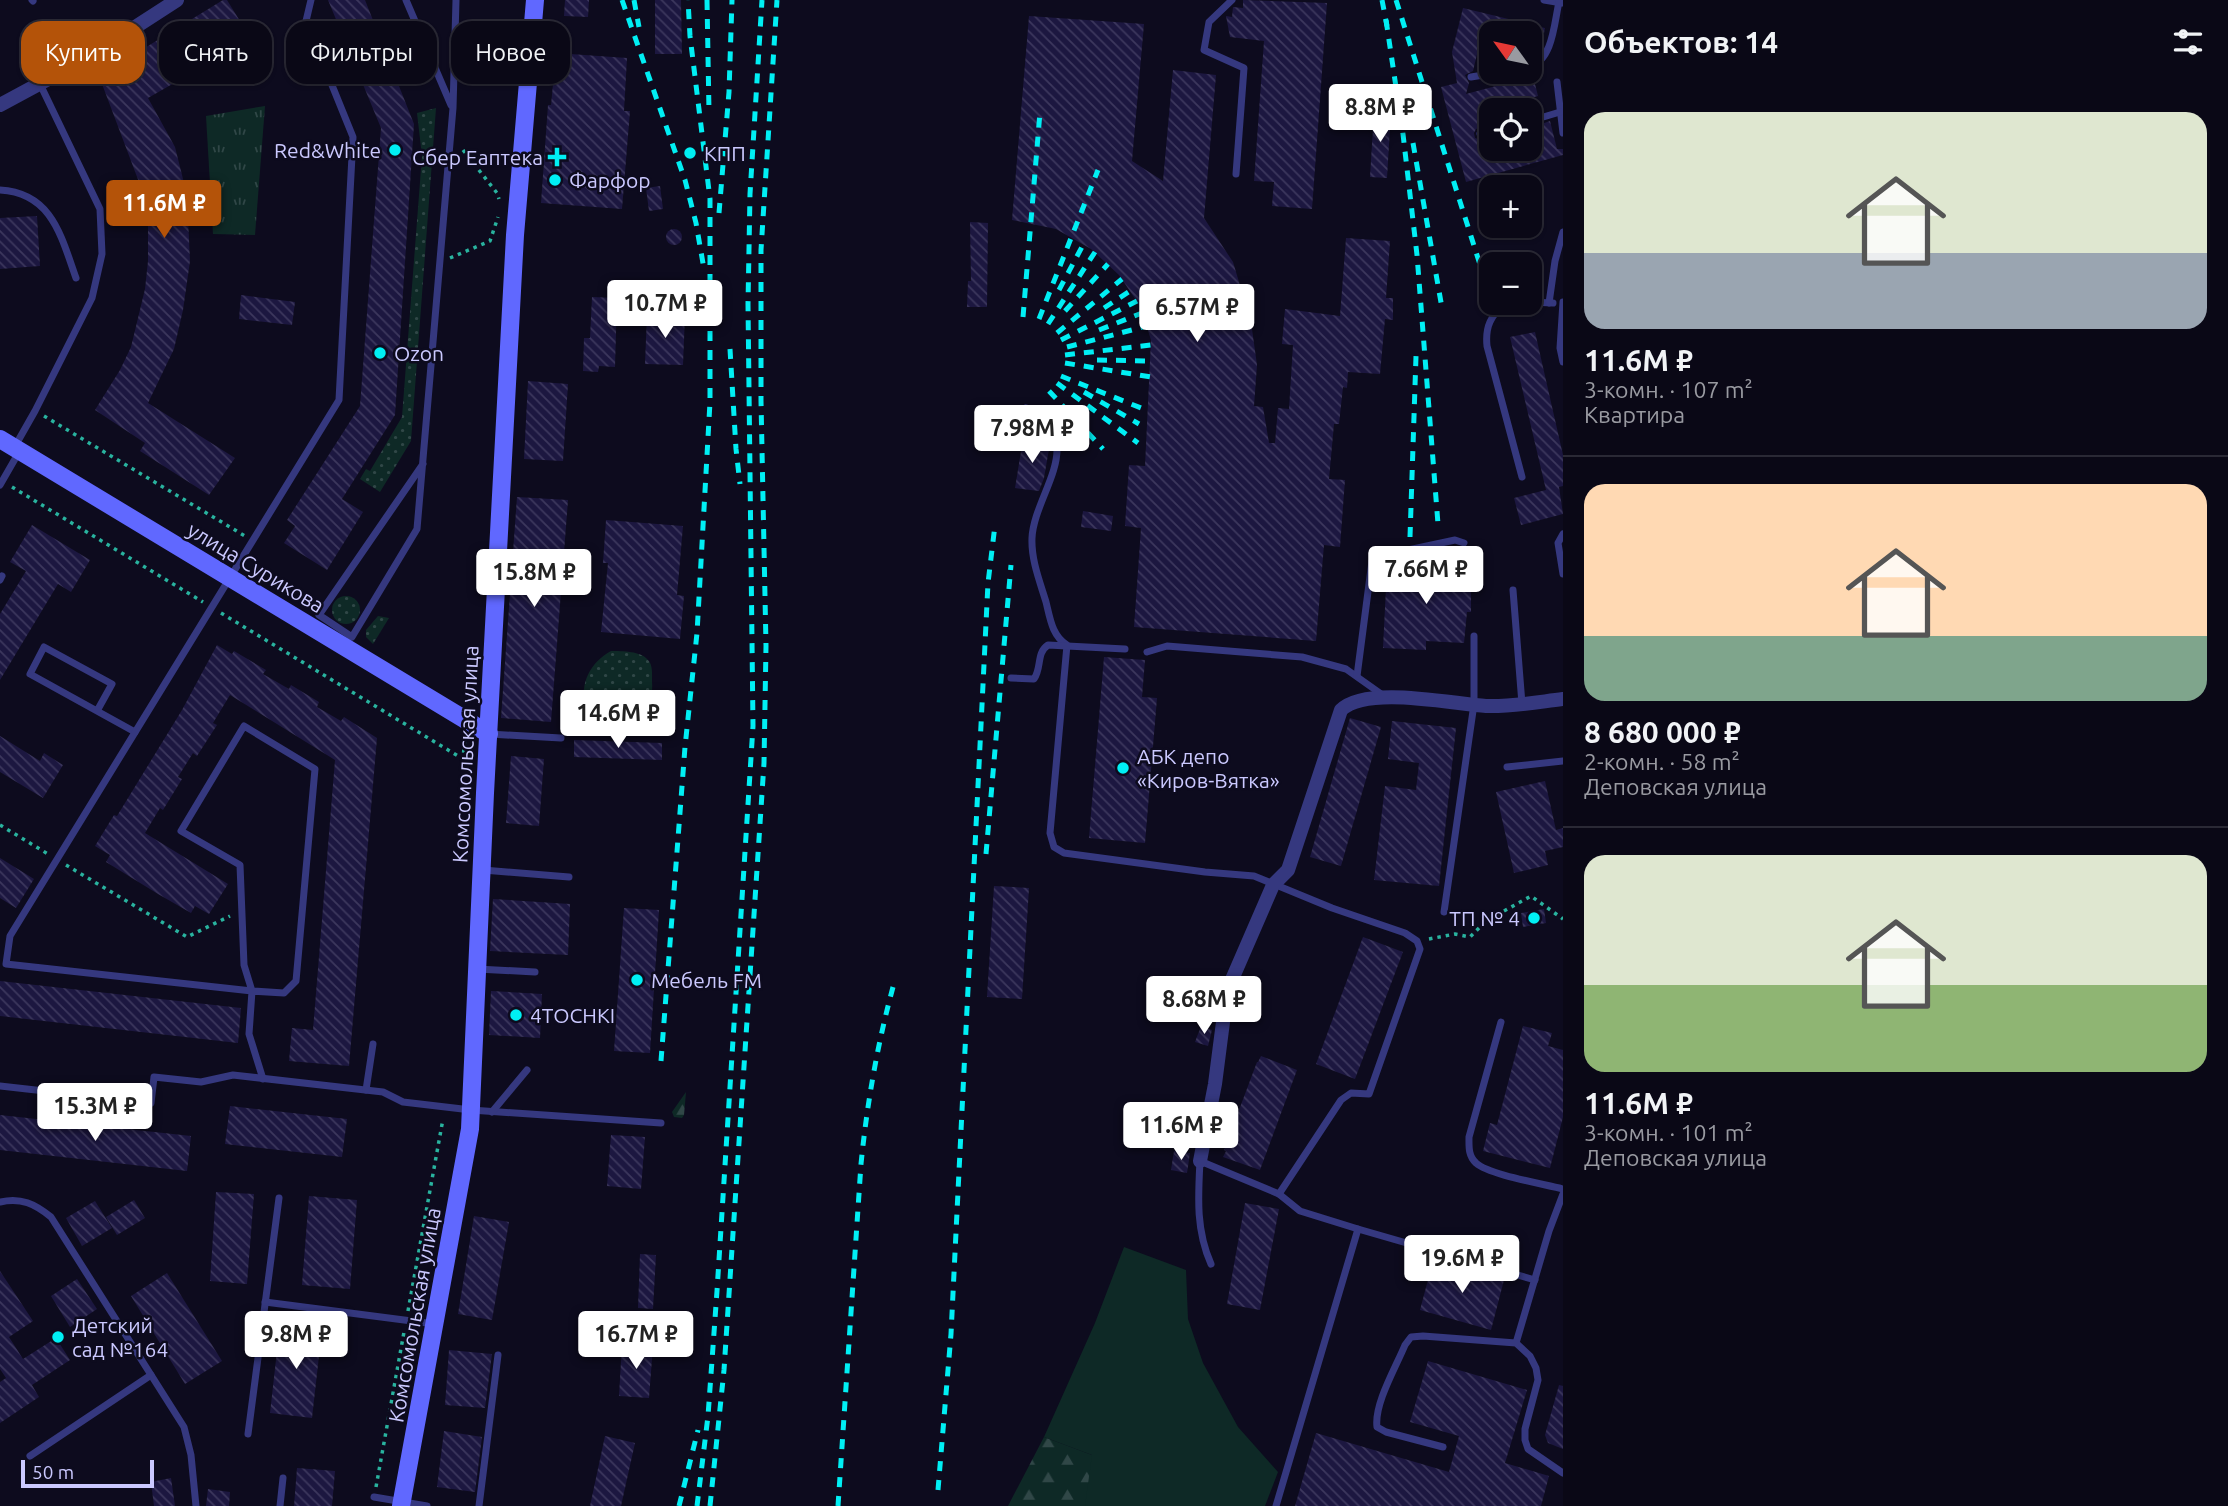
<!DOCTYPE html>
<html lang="ru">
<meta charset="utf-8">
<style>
:root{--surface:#0a0816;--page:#181623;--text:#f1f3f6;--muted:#999aa1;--line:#2a2935;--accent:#b45309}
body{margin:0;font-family:Ubuntu,sans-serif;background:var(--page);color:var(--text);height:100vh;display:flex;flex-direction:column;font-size:26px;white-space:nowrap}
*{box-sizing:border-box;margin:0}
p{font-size:23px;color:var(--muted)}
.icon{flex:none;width:38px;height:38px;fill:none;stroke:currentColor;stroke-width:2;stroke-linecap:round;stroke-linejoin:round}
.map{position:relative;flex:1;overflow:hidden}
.side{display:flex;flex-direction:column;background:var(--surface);width:665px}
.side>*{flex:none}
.guide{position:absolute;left:21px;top:21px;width:665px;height:63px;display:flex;gap:14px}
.needle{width:46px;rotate:303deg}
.tools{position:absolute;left:1479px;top:21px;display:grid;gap:14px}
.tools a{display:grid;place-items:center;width:63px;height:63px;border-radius:14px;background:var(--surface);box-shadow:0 2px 5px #0004,0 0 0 2px var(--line);font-size:35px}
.scale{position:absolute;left:21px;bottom:18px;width:133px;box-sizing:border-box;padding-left:7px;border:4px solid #cbc9ff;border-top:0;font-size:19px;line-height:24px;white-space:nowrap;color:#cbc9ff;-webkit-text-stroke:5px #0d0b1e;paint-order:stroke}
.price{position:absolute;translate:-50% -60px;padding:0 16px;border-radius:7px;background:#fff;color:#222;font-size:23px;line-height:46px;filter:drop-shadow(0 2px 4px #0008)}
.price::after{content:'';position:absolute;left:50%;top:42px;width:21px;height:16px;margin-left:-10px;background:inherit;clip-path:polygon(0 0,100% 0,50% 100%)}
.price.active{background:var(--accent);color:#fff}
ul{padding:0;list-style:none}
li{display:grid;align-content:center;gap:14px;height:371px;padding:0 21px}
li+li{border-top:2px solid var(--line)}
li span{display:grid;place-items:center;height:217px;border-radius:21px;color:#555}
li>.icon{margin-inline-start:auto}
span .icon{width:126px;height:126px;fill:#fffc;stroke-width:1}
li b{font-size:30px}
h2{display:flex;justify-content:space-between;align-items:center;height:84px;padding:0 21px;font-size:30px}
.chip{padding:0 24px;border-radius:21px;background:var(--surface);box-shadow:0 2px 5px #0004,0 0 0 2px var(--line);font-size:24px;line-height:63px}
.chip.active{background:var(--accent);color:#fff}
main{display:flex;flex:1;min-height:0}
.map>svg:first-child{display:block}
.grass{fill:url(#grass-dots)}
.forest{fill:url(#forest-firs)}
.park{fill:url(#park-tufts)}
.garden{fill:#0e2926}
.building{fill:url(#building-back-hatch)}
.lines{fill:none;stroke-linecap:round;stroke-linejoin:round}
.path{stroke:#29b39f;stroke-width:3.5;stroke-dasharray:3.5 5;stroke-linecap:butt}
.lane{stroke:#35387f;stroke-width:7}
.street{stroke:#35387f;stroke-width:14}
.secondary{stroke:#6068ff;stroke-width:18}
.rail{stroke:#00eff4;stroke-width:5;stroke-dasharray:10 9;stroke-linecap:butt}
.poi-dot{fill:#00eff4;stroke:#0d0b1e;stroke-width:2.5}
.labels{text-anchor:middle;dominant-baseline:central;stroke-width:5;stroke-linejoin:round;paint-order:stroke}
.poi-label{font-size:21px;fill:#cbc9ff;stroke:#0d0b1e;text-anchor:start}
.street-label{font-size:21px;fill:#cbc9ff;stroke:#0d0b1e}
</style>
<main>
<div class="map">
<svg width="1563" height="1506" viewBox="0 0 1563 1506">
<defs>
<pattern id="grass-dots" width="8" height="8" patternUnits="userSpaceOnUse" patternTransform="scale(1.75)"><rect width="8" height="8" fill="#0e2926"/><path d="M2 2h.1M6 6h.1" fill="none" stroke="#304747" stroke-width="1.8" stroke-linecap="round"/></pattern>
<pattern id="forest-firs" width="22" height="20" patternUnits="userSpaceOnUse" patternTransform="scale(1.75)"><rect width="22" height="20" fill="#0e2926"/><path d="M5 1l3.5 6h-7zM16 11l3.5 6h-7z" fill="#304747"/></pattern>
<pattern id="park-tufts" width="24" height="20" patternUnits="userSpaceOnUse" patternTransform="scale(1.75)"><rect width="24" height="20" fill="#0e2926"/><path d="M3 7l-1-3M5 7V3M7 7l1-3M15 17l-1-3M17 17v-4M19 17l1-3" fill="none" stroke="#304747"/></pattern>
<pattern id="building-back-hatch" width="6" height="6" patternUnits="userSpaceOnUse" patternTransform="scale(1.75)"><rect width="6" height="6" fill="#1c1740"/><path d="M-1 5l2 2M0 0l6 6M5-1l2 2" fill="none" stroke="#3c375d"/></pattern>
</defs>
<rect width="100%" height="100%" fill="#0d0b1e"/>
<!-- grass -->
<g class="grass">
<polygon points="436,108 411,441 380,492 360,479 366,469 370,471 402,417 422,156 417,113"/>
<circle cx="346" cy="610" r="14"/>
<polygon points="378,616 389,618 373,644 366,637 366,630"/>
<path d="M 611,651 C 622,651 641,651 648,660 C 653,665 652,675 652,681 C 654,712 640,727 609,720 C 599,717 591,715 585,707 C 580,682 590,663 611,651 Z"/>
</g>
<!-- forest -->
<g class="forest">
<polygon points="686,1092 684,1115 682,1118 674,1117 672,1112"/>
<polygon points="1044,1437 1092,1455 1108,1506 1008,1506"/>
</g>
<!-- park -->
<polygon class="park" points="265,106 255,235 213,234 206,116"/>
<!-- garden -->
<polygon class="garden" points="1124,1247 1186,1270 1188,1319 1203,1363 1238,1427 1278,1472 1265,1506 1085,1506 1092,1455 1044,1437 1095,1323"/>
<!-- building -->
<g class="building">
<polygon points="223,0 227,0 251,39 148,98 175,147 187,195 190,261 183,310 174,349 148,403 235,458 209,495 140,451 145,443 95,410 120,370 131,347 145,289 148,261 148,206 99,76"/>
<polygon points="328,0 365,0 414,124 395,415 342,499 363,512 327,570 284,543 295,526 287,520 360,406 381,128"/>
<polygon points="565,0 589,0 588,17 564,16"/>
<polygon points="655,0 681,0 682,54 655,54"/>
<polygon points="1243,0 1327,3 1312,209 1272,206 1274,182 1254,181 1264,41 1230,37 1226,16 1232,17 1233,7 1243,8"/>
<polygon points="1463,8 1545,28 1544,33 1491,33 1491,35 1482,33 1473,71 1465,75 1469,83 1466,94 1533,76 1538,96 1491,109 1491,125 1476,129 1474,133 1475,138 1481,140 1491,137 1491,149 1530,149 1530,128 1550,121 1557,149 1563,149 1563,155 1466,182 1441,87 1457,83 1452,52"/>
<polygon points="1029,16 1144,24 1132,161 1163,181 1173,70 1216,75 1204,218 1233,262 1251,322 1257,365 1254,406 1263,407 1269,443 1275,443 1278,408 1289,409 1293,345 1282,344 1285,309 1340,316 1346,238 1390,241 1386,298 1393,298 1393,320 1385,319 1380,374 1348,372 1347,388 1343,387 1339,424 1334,424 1329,479 1345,480 1340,547 1324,545 1316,641 1134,627 1141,528 1125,526 1129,465 1145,466 1151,340 1140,306 1119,275 1091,249 1056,229 1012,220"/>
<polygon points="556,53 627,58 624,111 630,111 622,209 541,203 548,105 551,105"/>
<polygon points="1374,111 1391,112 1387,178 1370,177"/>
<polygon points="660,186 663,209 649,211 646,188"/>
<polygon points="37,216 40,266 0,269 0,218"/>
<polygon points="970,222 988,223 987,307 967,307 968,281 971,281"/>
<circle cx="674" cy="237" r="8"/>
<polygon points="241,295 295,302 292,325 239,319"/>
<polygon points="592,297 617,298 615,367 599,366 598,372 583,371 584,338 590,338"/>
<polygon points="647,314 685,315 683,365 645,364"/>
<polygon points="1535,332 1563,455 1563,486 1559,487 1563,514 1521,525 1514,498 1546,490 1510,337"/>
<polygon points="528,381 568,384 563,461 524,459"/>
<polygon points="1023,439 1050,443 1044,478 1039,491 1015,488"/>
<polygon points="517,497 568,500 551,722 501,718"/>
<polygon points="1083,511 1113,516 1111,531 1081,527"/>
<polygon points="606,520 683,526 677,595 684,596 680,639 601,632 608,563 603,563"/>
<polygon points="32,525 90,560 71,592 58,584 0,680 0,614 26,571 10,562"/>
<polygon points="1453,556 1469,557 1467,586 1471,587 1471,612 1467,612 1464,643 1426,641 1426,650 1383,648 1387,567 1452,571"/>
<polygon points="217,645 232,654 234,651 266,670 263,674 289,689 291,685 319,702 317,707 341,721 344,717 377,738 349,1066 289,1061 292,1028 313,1030 335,760 230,695 213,723 217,725 197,756 193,753 178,777 182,779 163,810 160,808 145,833 228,884 209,914 195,906 191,913 158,894 106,862 110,855 95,846 114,815 117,816 182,710"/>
<polygon points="1104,657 1145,660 1142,697 1157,698 1145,843 1089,838"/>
<polygon points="1350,718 1381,727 1341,866 1310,857"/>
<polygon points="1392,721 1456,728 1439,886 1374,880 1385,786 1416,790 1419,763 1388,759"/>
<polygon points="0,736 40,761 44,753 63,765 43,798 0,772"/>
<polygon points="574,740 662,743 662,760 574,757"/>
<polygon points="511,756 544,759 539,826 506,823"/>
<polygon points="1545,781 1556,830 1563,828 1563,847 1545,851 1548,865 1514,873 1496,792"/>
<polygon points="0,858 34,879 16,908 0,898"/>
<polygon points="994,886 1029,888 1022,999 987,997"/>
<polygon points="493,899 570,904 568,955 490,951"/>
<polygon points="624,908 659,910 650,1053 614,1051"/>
<polygon points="1544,909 1546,923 1523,927 1521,913"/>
<polygon points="1363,937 1403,952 1355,1079 1316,1064"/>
<polygon points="0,981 241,1008 238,1043 0,1016"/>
<polygon points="491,991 542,994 540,1038 489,1035"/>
<polygon points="1201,1026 1212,1030 1208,1046 1195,1042"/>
<polygon points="1523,1026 1552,1033 1548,1046 1563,1050 1563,1117 1550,1168 1483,1151 1490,1123 1497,1125"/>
<polygon points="1261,1056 1297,1070 1260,1170 1223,1157 1226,1151 1224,1150 1257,1062 1258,1062"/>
<polygon points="230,1106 347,1119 342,1157 225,1144"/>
<polygon points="0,1115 191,1136 187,1171 0,1150"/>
<polygon points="611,1135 645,1137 641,1189 607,1186"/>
<polygon points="1174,1151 1190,1153 1187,1173 1171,1170"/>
<polygon points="216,1192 254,1194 247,1284 210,1281"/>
<polygon points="309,1196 357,1200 350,1289 302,1285"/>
<polygon points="134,1200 145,1218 117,1235 106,1217"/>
<polygon points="95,1201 112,1228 82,1246 66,1218"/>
<polygon points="1245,1203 1279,1209 1260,1310 1227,1304"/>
<polygon points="474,1216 509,1222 492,1320 458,1314"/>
<polygon points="640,1254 656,1255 653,1309 638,1308"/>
<polygon points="1433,1261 1504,1280 1491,1330 1420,1310"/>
<polygon points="0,1271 33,1321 9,1337 23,1359 56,1338 70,1360 32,1385 39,1397 0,1423 0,1382 6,1378 0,1369"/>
<polygon points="167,1273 222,1361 185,1384 131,1296"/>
<polygon points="77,1279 97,1309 70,1327 51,1296"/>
<polygon points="280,1324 322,1329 312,1418 270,1413"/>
<polygon points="622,1344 653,1346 649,1398 619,1396"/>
<polygon points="449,1350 492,1354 485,1408 445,1405"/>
<polygon points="1428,1361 1527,1390 1505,1463 1549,1476 1541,1506 1295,1506 1316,1433 1449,1472 1459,1436 1410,1422"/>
<polygon points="1559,1385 1563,1386 1563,1449 1548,1443 1545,1435"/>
<polygon points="444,1431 482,1437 475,1492 437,1487"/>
<polygon points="605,1436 635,1443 621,1506 590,1506"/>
<polygon points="297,1468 335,1471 332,1506 294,1506"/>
<polygon points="171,1478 175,1506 154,1506 151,1482"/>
<polygon points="208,1489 230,1492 229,1506 206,1506"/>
</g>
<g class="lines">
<!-- path -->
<g class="path">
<polyline points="463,150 497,193 499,199"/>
<polyline points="450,258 490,241 498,217"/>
<polyline points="44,416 245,536"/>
<polyline points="12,487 203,602"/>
<polyline points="221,613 463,759 465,737"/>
<polyline points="0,825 48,854"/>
<polyline points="66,865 187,937 230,916"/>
<polyline points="1429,939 1455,934 1470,937 1486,921 1531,896 1563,919"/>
<polyline points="408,1311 443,1119"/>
<polyline points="376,1487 404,1332"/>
</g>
<!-- lane -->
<g class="lane">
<polyline points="32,0 33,1"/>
<polyline points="406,0 451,105"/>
<polyline points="1232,0 1209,22 1204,50 1244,68 1236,174"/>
<polyline points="1544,0 1562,3"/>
<path d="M 1530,67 C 1553,59 1554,24 1559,2"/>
<polyline points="1471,77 1502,72"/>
<polyline points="1557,82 1563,133"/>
<polyline points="1530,121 1560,112"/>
<polyline points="1480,134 1491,131"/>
<path d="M 0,190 C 52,193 61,236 76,278"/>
<polyline points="1530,302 1553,303"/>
<polyline points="1563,302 1560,348 1563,362"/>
<path d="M 1505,303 C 1491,316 1485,326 1487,346 L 1522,477"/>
<polyline points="1549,303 1555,261 1563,232"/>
<path d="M 1026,408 C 1091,440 1034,493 1032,538 C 1031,560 1040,582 1046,602 C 1050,618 1052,636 1067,645 L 1050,833 L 1054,847 L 1064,853 L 1205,872 L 1254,876 L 1332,908 L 1405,933 L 1417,941 L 1420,949 L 1369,1094 L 1351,1093 L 1341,1100 L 1279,1194 L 1200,1161 C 1198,1198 1196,1230 1211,1264"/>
<polyline points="14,448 35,411 92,298 102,254 100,209 40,84"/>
<polyline points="423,464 319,615 352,637 417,529 453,108 456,0"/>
<polyline points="0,485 19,452"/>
<polyline points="1563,534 1558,543 1563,574"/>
<polyline points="0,580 2,576"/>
<polyline points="1513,590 1522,704"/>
<polyline points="1147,652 1167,646 1302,657 1346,669 1384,696"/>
<polyline points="1357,676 1372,561 1380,556 1455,540 1464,543"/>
<path d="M 1011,678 L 1034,679 C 1042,668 1036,653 1048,645 L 1125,649"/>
<polyline points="97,711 112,684 44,647 30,674 135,732"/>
<polyline points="489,734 561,738"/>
<polyline points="1507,767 1563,761"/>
<polyline points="483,870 569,877"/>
<polyline points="1444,912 1474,704 1474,636"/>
<polyline points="477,969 535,972"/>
<path d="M 1501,1022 L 1469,1137 C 1469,1146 1468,1156 1476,1163 C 1489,1175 1544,1184 1563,1189"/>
<polyline points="263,1079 249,1034 252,991 284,993 296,981 315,769 244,726 181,831 240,865 244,965 252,991 6,964 10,936 339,400 353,137 306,21 311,0"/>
<polyline points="0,1086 151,1103 154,1077 201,1082 233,1075 383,1092 403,1102 471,1110 661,1123"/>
<polyline points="366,1090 373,1044"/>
<polyline points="492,1112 527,1070"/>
<path d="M 0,1202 C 21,1197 35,1204 51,1217 L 184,1427 L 191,1455 L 196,1506"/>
<polyline points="1358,1229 1535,1280"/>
<polyline points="265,1302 435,1324"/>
<polyline points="1516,1343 1549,1231 1563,1194"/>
<polyline points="248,1434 279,1198"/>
<path d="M 1443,1447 L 1386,1432 L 1377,1427 C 1374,1404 1396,1367 1405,1345 L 1411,1337 L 1423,1336 L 1516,1343 L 1530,1356 L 1536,1368 L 1538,1380 L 1525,1429 L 1525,1440 L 1528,1449 L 1563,1473"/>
<polyline points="30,1456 151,1375"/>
<polyline points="374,1497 427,1506"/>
<polyline points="280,1506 283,1478"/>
<polyline points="479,1506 498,1355"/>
<polyline points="1276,1506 1358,1229 1300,1211 1279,1194"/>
</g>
<!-- street -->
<g class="street">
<polyline points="0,105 89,57 177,0"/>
<path d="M 1200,1161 L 1215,1084 L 1227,991 L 1273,885 L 1288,870 L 1341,710 C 1367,685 1452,704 1486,706 C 1512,707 1538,702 1563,699"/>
</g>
<!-- secondary -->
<g class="secondary">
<polyline points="0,439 489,734"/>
<polyline points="401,1506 470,1129 485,793 515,235 535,0"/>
</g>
<!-- rail -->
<g class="rail">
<polyline points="622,0 685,180 696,223 704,269"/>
<polyline points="634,0 639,27"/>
<polyline points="707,0 709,112"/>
<polyline points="1382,0 1387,26"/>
<polyline points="1396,0 1483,274"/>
<polyline points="1386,20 1403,134 1417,255 1438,524"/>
<polyline points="1413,143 1442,308"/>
<polyline points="719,213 729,92 732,0"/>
<polyline points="1059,290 1083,245"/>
<polyline points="1104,308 1130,291"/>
<polyline points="1065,311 1108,264"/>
<polyline points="1023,317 1040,112"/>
<polyline points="1039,319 1098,170"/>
<polyline points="1048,324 1095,252"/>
<polyline points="1099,330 1142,313"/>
<polyline points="1057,333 1122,279"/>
<polyline points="1061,340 1137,301"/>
<polyline points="1067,347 1147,326"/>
<polyline points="730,349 736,449 740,484"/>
<polyline points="1065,355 1151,345"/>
<polyline points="1097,360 1151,361"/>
<polyline points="1065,363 1151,377"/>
<polyline points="1061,376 1141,408"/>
<polyline points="1057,383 1138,443"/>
<polyline points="1049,391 1103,449"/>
<polyline points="1084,392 1139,424"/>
<polyline points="1410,537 1416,356"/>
<polyline points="986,854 1011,565"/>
<polyline points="661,1061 685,747 697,633 710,402 710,199 690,36 688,0"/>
<polyline points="938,1490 951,1334 988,583 995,525"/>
<polyline points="679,1506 698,1430"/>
<polyline points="697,1506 708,1416 717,1291 753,726 748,304 750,194 762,0"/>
<polyline points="710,1506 724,1370 764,763 766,646 761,401 761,250 777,0"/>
<path d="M 838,1506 L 861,1164 C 867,1104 877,1046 893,987"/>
</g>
</g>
<!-- markers -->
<g class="poi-dot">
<circle cx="395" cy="150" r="7"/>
<circle cx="690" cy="153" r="7"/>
<path d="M553.5 146.5h7v7h7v7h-7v7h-7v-7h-7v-7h7z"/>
<circle cx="555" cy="180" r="7"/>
<circle cx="380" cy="353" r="7"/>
<circle cx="1123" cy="768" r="7"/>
<circle cx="1534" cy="918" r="7"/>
<circle cx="637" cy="980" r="7"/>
<circle cx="516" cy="1015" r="7"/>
<circle cx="58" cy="1337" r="7"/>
</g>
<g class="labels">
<!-- poi labels -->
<g class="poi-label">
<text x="381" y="150" text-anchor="end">Red&amp;White</text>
<text x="704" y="153">КПП</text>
<text x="543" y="157" text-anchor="end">Сбер Еаптека</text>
<text x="569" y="180">Фарфор</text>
<text x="394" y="353">Ozon</text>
<text x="1137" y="756">АБК депо<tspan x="1137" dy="24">«Киров-Вятка»</tspan></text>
<text x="1520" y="918" text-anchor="end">ТП № 4</text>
<text x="651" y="980">Мебель FM</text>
<text x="530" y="1015">4TOCHKI</text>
<text x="72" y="1325">Детский<tspan x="72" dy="24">сад №164</tspan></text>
</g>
<!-- street labels -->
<g class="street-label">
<text transform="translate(256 567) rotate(31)">улица Сурикова</text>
<text transform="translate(465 754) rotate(-87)">Комсомольская улица</text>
<text transform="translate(414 1315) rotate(-80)">Комсомольская улица</text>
</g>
</g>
</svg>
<div class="tools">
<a><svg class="needle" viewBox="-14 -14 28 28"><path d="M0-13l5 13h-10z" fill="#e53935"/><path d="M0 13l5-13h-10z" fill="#999aa1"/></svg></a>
<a><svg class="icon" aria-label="locate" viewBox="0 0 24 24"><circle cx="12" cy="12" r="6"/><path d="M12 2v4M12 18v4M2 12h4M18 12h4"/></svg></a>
<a>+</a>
<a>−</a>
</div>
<div class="scale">50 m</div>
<b class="price" style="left:1380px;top:144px">8.8M ₽</b>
<b class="price active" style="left:164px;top:240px">11.6M ₽</b>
<b class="price" style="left:665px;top:340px">10.7M ₽</b>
<b class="price" style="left:1197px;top:344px">6.57M ₽</b>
<b class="price" style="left:1032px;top:465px">7.98M ₽</b>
<b class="price" style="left:1426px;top:606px">7.66M ₽</b>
<b class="price" style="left:534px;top:609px">15.8M ₽</b>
<b class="price" style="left:618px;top:750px">14.6M ₽</b>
<b class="price" style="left:1204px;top:1036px">8.68M ₽</b>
<b class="price" style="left:95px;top:1143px">15.3M ₽</b>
<b class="price" style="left:1181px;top:1162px">11.6M ₽</b>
<b class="price" style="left:1462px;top:1295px">19.6M ₽</b>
<b class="price" style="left:296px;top:1371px">9.8M ₽</b>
<b class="price" style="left:636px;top:1371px">16.7M ₽</b>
<div class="guide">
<a class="chip active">Купить</a>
<a class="chip">Снять</a>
<a class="chip">Фильтры</a>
<a class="chip">Новое</a>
</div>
</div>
<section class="side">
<h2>Объектов: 14<svg class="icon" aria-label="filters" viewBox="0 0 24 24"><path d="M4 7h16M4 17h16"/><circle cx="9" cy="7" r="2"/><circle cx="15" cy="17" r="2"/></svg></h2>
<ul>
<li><span style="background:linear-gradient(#dfe7d0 65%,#9aa5b1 0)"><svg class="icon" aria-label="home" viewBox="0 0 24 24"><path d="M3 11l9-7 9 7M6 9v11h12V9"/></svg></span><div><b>11.6M ₽</b><p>3-комн. · 107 m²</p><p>Квартира</p></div></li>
<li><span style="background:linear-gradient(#ffd9b3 70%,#7fa58c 0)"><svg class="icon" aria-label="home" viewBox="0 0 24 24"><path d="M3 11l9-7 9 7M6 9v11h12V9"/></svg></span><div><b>8 680 000 ₽</b><p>2-комн. · 58 m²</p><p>Деповская улица</p></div></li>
<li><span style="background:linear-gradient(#dfe7d0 60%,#8fb573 0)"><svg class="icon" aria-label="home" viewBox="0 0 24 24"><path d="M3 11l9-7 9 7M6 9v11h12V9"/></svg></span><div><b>11.6M ₽</b><p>3-комн. · 101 m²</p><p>Деповская улица</p></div></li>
</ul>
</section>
</main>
